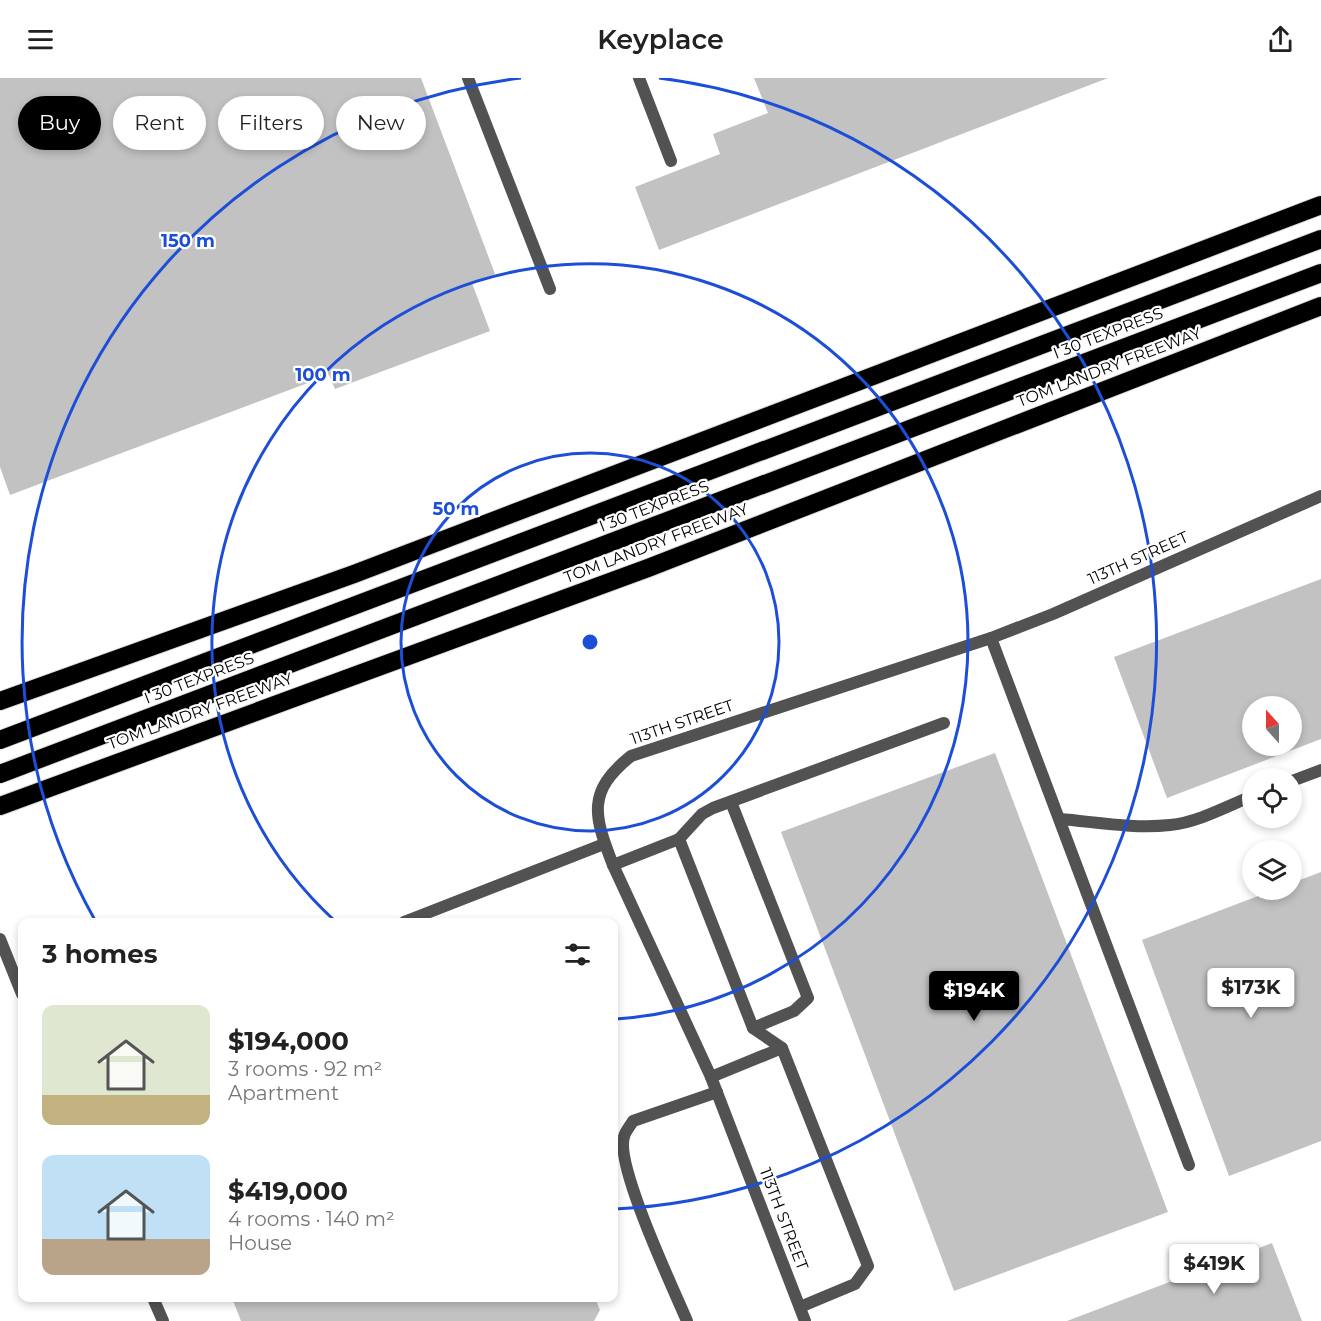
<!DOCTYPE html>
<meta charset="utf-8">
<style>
:root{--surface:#fff;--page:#f6f6f6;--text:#222;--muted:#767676;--accent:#000}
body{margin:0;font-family:Montserrat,sans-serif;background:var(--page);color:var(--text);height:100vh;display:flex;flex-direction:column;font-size:22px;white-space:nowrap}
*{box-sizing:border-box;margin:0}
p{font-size:20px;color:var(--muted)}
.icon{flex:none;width:33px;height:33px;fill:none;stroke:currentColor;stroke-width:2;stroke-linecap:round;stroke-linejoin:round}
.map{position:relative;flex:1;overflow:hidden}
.details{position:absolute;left:18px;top:840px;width:600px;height:384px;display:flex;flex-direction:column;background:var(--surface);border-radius:12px;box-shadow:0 3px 9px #0003}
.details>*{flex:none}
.top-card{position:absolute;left:18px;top:18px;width:600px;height:54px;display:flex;gap:12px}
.needle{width:39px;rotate:339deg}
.buttons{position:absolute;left:1242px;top:618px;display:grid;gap:12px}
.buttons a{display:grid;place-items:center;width:60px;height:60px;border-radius:50%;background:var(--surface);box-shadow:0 3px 9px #0003;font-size:30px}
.price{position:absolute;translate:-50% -51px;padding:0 14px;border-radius:6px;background:#fff;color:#222;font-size:20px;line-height:39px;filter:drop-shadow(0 2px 3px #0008)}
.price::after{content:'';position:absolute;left:50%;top:36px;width:18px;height:14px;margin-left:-9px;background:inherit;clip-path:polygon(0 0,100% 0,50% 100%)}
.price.selected{background:var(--accent);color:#fff}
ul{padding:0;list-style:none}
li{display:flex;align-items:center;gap:18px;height:150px;padding:0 24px}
li span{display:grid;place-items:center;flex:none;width:168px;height:120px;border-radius:12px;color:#555}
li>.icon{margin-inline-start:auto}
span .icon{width:72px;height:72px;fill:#fffc;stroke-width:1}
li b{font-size:26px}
h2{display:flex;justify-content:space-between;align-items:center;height:72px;padding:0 24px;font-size:26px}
.pill{padding:0 21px;border-radius:27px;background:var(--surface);box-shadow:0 3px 9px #0003;font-size:21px;line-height:54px}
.pill.selected{background:var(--accent);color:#fff}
header{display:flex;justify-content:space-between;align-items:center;height:78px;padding:0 24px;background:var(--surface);font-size:27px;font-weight:600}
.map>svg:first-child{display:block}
.building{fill:#c2c2c2;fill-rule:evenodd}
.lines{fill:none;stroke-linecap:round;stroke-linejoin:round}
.motorway-casing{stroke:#dbdbdb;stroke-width:20}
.service{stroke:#525252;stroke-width:12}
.tertiary{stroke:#525252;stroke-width:12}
.motorway{stroke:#000;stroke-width:18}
.ring{fill:none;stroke:#1d4ed8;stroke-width:3}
.labels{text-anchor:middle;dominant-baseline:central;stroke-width:4.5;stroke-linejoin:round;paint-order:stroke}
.street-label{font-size:16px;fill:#000;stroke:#fff}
.centre{fill:#1d4ed8;stroke:#fff;stroke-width:3}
.ring-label{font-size:18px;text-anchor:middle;font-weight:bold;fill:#1d4ed8;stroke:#fff;stroke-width:4.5;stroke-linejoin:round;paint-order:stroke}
</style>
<header><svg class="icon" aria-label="menu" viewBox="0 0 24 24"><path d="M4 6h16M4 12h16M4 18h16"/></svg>Keyplace<svg class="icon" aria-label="share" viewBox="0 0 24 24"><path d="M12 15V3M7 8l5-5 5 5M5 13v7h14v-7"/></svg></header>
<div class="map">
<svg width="1321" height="1243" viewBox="0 0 1321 1243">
<rect width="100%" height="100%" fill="#fff"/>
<!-- building -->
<g class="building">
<polygon points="0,0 421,0 495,196 472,205 490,253 335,311 329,297 10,417 0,389"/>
<polygon points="754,0 1108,0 659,172 635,109 720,76 713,56 768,35"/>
<path d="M 1321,501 L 1321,661 L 1167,720 L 1114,579 ZM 1252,628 L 1292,628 L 1292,668 L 1252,668 Z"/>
<polygon points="995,675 1168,1134 954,1213 781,754"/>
<polygon points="1321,794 1321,1063 1229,1098 1142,862 1274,812 1292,812 1292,805"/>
<polygon points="1272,1165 1302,1243 1067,1243"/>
<polygon points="232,1220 595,1220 600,1232 594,1243 241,1243"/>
</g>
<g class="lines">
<!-- motorway casing -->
<g class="motorway-casing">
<g id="motorway">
<polyline points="0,623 354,496 1321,127"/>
<polyline points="0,662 1321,161"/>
<polyline points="0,696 1321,195"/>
<polyline points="0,728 648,490 1321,228"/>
</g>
</g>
<!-- service -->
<g class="service">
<polyline points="468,0 550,211"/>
<polyline points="639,0 671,83"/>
<polyline points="991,560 1189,1087"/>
<polyline points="1292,703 1321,692"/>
<polyline points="731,724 808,920 794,933 753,950"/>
<path d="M 1060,741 C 1096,744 1134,751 1170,747 C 1196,745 1228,728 1252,718"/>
<polyline points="613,787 679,761"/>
<polyline points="404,844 604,766"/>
<polyline points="711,999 782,970"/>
<polyline points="800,1229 855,1206 868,1188 782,970 753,950 679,761 702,736 713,730 944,645"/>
<path d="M 687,1243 C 673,1210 615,1087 624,1059 C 625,1053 631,1047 633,1043 L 717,1014"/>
<path d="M 805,1243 L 711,999 L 613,787 C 594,738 586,714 631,678 L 991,560 L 1053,536 L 1321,418"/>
</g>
<!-- tertiary -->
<g class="tertiary">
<polyline points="0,861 22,916"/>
<polyline points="153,1220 163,1243"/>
</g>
<!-- motorway -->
<use href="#motorway" class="motorway"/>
</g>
<!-- distance rings -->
<g class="ring">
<circle cx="590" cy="564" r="189"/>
<path d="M335 843A378 378 0 1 1 616 941"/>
<path d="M96 844A568 568 0 0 1 521 0M659 0A568 568 0 0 1 615 1131"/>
</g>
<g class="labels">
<!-- street labels -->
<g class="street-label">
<text transform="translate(1108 255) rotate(-21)">I 30 TEXPRESS</text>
<text transform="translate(1109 289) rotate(-21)">TOM LANDRY FREEWAY</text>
<text transform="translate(654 428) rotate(-21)">I 30 TEXPRESS</text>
<text transform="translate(656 465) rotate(-21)">TOM LANDRY FREEWAY</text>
<text transform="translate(1138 480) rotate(-24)">113TH STREET</text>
<text transform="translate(199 600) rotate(-21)">I 30 TEXPRESS</text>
<text transform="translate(200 633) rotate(-20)">TOM LANDRY FREEWAY</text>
<text transform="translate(682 644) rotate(-19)">113TH STREET</text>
<text transform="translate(784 1141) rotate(69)">113TH STREET</text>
</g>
</g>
<circle cx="590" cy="564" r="9" class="centre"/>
<g class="ring-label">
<text x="188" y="169">150 m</text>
<text x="323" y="303">100 m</text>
<text x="456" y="437">50 m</text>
</g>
</svg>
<div class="buttons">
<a><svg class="needle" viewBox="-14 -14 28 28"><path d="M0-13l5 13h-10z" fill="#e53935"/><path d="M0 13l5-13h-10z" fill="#767676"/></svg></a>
<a><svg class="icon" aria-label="locate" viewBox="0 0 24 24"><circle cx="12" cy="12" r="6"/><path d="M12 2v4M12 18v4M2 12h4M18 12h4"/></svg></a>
<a><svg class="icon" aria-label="layers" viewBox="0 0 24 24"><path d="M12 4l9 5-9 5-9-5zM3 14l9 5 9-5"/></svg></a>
</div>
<b class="price" style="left:1251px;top:941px">$173K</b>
<b class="price selected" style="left:974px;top:944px">$194K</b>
<b class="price" style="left:1214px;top:1217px">$419K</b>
<div class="top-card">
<a class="pill selected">Buy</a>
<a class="pill">Rent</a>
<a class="pill">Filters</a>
<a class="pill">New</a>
</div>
<section class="details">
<h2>3 homes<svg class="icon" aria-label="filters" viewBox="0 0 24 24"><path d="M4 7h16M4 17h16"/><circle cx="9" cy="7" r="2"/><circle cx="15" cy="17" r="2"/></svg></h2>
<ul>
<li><span style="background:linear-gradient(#dfe7d0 75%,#c2b280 0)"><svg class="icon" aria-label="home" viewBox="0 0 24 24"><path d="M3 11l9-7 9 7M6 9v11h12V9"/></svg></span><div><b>$194,000</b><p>3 rooms · 92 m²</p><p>Apartment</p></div></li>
<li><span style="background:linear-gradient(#bfe0f5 70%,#b9a48a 0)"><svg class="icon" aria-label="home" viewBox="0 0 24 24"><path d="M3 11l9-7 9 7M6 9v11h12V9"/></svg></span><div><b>$419,000</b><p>4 rooms · 140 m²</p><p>House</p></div></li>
</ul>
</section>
</div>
